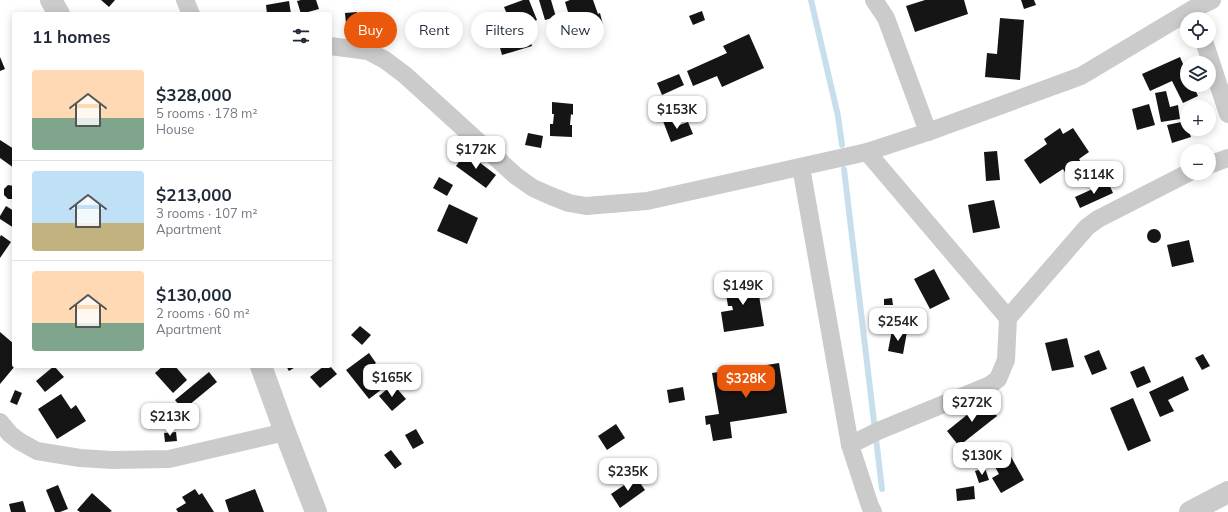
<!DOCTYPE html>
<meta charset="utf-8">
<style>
:root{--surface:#fff;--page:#f6f6f7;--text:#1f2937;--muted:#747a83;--line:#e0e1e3;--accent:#ea580c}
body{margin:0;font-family:Mulish,sans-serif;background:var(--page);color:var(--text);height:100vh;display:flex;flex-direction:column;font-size:15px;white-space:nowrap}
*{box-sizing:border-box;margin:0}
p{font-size:13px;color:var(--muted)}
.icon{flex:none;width:22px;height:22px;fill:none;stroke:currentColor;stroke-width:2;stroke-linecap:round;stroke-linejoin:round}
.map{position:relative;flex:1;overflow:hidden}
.panel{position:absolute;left:12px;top:12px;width:320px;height:356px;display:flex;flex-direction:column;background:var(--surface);border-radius:4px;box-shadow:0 2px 10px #0003}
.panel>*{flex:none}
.top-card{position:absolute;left:344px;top:12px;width:380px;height:36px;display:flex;gap:8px}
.controls{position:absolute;left:1180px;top:12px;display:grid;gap:8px}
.controls a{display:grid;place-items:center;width:36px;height:36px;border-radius:50%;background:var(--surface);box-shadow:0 2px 10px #0003;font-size:20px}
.price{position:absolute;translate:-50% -34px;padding:0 9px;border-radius:8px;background:#fff;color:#222;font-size:13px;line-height:26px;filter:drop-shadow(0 1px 2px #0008)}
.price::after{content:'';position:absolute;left:50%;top:24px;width:12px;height:9px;margin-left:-6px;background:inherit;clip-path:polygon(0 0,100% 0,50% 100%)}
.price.current{background:var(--accent);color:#fff}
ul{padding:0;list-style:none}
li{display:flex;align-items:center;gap:12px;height:100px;padding:0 20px}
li+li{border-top:1px solid var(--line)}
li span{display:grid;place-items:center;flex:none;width:112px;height:80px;border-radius:4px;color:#555}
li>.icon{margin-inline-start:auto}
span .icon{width:48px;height:48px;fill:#fffc;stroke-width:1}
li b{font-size:17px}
h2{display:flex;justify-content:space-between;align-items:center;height:48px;padding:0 20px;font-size:17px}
.chip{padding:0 14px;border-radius:18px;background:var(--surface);box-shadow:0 2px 10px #0003;font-size:14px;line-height:36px}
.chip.current{background:var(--accent);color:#fff}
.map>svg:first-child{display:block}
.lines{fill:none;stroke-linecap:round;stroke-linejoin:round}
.stream{stroke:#c7dfed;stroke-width:6}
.building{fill:#151515}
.minor{stroke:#cbcbcb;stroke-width:18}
.tertiary{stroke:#cbcbcb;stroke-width:22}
</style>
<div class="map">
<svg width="1228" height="512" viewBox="0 0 1228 512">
<rect width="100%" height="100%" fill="#fff"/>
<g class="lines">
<!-- stream -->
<g class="stream">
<polyline points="811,0 838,116 842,145"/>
<polyline points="844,169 882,489"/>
</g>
</g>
<!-- building -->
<g class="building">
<polygon points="101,0 115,0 109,7"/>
<polygon points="301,0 316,0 319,9 301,14 297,1"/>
<polygon points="523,0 529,0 537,20 513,29 504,7"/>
<polygon points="539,0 551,0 556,17 545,20"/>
<polygon points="570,0 593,0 598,14 600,13 603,25 571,35 567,23 571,22 565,2"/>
<polygon points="925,0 964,0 968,14 915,32 906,6"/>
<polygon points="1021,0 1034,0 1036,5 1024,9"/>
<polygon points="289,1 291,14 267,14 266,5"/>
<polygon points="702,11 705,20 693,25 689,16"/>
<polygon points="357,12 358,24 346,24 345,13"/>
<polygon points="1000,18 1024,20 1020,80 985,77 987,53 997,54"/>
<polygon points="526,30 532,46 502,55 499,44 508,41 507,36"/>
<polygon points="749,34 764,68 722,87 717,76 693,86 687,71 727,53 723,46"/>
<polygon points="0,57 5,69 0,71"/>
<polygon points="1180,57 1187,73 1187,85 1193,85 1198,96 1183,103 1172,81 1150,91 1142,74"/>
<polygon points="679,74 684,85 662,95 657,83"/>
<polygon points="1166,91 1170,107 1178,105 1180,119 1161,122 1155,93"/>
<polygon points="552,102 573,104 573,115 571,114 570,125 572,125 572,137 550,136 550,124 553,124 554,114 552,114"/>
<polygon points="1149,104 1155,125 1137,130 1132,109"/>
<polygon points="674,117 677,126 688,122 693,134 671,142 663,121"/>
<polygon points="1186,121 1187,129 1188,129 1191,137 1172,143 1167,125"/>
<polygon points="1060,128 1063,134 1073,128 1089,152 1079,159 1084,167 1068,177 1063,169 1040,184 1024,160 1047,144 1044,139"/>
<polygon points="528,133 543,136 541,148 525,145"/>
<polygon points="0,140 14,149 14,168 0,158"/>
<polygon points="997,151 1000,180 986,181 984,152"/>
<polygon points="466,152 496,175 486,188 456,166"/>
<polygon points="439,177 453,185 447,196 433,188"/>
<polygon points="1108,182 1113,193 1080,208 1075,197"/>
<polygon points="8,185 14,186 13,199 8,199 4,195 4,189"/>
<polygon points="994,200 1000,228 973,233 968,205"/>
<polygon points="449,204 478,218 467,244 437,231"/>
<polygon points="6,206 14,211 14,228 0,219 0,216"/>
<circle cx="1154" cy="236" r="7"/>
<polygon points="1,235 11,242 0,258 0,237"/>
<polygon points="1189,240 1194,262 1172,267 1167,245"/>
<polygon points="934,269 950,299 930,309 914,279"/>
<polygon points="756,277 764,326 724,332 721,312 733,310 732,306 728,306 724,282"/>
<polygon points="892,298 893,305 884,305 884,299"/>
<polygon points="360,326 371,335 362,345 351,335"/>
<polygon points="892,330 907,332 903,354 888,351"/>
<polygon points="0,332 14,344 14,366 15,366 0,384"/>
<polygon points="1067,338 1074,367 1052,371 1045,343"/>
<polygon points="1099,350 1107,369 1092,375 1084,356"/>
<polygon points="369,353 376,363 369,368 373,374 376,372 386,386 369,399 346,370"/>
<polygon points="1203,354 1210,366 1202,370 1195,358"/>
<polygon points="779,363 787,413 730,422 732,438 713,441 710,424 706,425 705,416 719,414 712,373 732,370 735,386 745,384 745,380 749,380 748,368"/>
<polygon points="54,366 64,377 45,392 36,381"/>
<polygon points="163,366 175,366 187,380 173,393 155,373"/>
<polygon points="286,366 297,366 289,371"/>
<polygon points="324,366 330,366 337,374 320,388 310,377"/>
<polygon points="1144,366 1151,382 1137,388 1130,372"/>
<polygon points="209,372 217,382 183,410 175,400"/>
<polygon points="1183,376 1189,390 1168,400 1174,411 1160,417 1149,392"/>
<polygon points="393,384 406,399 392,411 379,396"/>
<polygon points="683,387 685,400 669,403 667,390"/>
<polygon points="15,390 22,393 17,405 10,402"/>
<polygon points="61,394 71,409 76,405 86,421 57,439 38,409"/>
<polygon points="1133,398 1151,441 1128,451 1110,408"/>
<polygon points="984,401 997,416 959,446 947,431"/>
<polygon points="616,424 625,438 607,450 598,436"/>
<polygon points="416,429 424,443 413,449 405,435"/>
<polygon points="176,432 177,441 165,442 164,433"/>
<polygon points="391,450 402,464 395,469 384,455"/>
<polygon points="1010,455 1024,480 1001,493 992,478 999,474 994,465"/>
<polygon points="985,468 989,480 979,483 975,471"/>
<polygon points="636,477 645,490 620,508 611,494"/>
<polygon points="58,485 68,509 60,512 55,512 46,490"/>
<polygon points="974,486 975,499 957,501 956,489"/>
<polygon points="195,489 199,495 202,493 214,512 178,512 176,509 186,503 182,497"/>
<polygon points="255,489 264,512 229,512 225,500"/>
<polygon points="92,493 112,511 110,512 80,512 77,510"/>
<polygon points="23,501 26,512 11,512 9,504"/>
</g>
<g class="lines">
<!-- minor -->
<g class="minor">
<polyline points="185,0 191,14"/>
<polyline points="874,0 886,18 928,132"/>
<polyline points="1204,41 1228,114"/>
<polyline points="330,46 368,51 385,60 405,75 516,176 533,188 551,196 569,203 586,206 647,201 867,152 928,132 1081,76 1193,9 1212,0"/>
<polyline points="867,152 1008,318"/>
<polyline points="1209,165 1228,158"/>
<polyline points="801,167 850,445 870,506 873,512"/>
<polyline points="0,422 10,434 19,441 37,451 80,458 112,460 169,459 285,432"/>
<polyline points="850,445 878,431 990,385 998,379 1006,360 1008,318 1087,227 1098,219 1188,173"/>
</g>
<!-- tertiary -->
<g class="tertiary">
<polyline points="51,0 59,14"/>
<polyline points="261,366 285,432 316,512"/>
<polyline points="1190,512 1228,492"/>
</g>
</g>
</svg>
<div class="controls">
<a><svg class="icon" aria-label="locate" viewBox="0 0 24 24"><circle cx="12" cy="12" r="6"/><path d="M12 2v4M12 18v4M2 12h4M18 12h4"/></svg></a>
<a><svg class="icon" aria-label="layers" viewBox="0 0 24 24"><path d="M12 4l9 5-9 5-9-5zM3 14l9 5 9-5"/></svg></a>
<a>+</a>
<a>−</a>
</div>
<b class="price" style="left:677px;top:130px">$153K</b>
<b class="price" style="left:476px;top:170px">$172K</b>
<b class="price" style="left:1094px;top:195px">$114K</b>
<b class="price" style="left:743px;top:306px">$149K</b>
<b class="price" style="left:898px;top:342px">$254K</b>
<b class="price" style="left:392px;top:398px">$165K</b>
<b class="price current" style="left:746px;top:399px">$328K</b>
<b class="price" style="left:972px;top:423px">$272K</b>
<b class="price" style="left:170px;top:437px">$213K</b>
<b class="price" style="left:982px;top:476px">$130K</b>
<b class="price" style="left:628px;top:492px">$235K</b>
<div class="top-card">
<a class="chip current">Buy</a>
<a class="chip">Rent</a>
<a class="chip">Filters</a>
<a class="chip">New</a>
</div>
<section class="panel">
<h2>11 homes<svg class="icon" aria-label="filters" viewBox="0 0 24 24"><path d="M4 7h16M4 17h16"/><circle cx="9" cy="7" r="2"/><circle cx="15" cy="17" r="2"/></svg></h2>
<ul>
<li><span style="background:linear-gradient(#ffd9b3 60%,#7fa58c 0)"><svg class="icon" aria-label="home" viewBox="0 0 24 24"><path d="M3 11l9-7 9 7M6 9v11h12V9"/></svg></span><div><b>$328,000</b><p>5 rooms · 178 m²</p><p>House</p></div></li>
<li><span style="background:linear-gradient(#bfe0f5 65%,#c2b280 0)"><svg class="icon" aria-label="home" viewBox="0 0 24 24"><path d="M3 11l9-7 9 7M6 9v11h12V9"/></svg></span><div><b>$213,000</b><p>3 rooms · 107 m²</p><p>Apartment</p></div></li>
<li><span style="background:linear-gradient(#ffd9b3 65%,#7fa58c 0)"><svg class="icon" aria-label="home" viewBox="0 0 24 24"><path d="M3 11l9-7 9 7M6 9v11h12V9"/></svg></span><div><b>$130,000</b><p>2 rooms · 60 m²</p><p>Apartment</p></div></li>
</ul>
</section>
</div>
